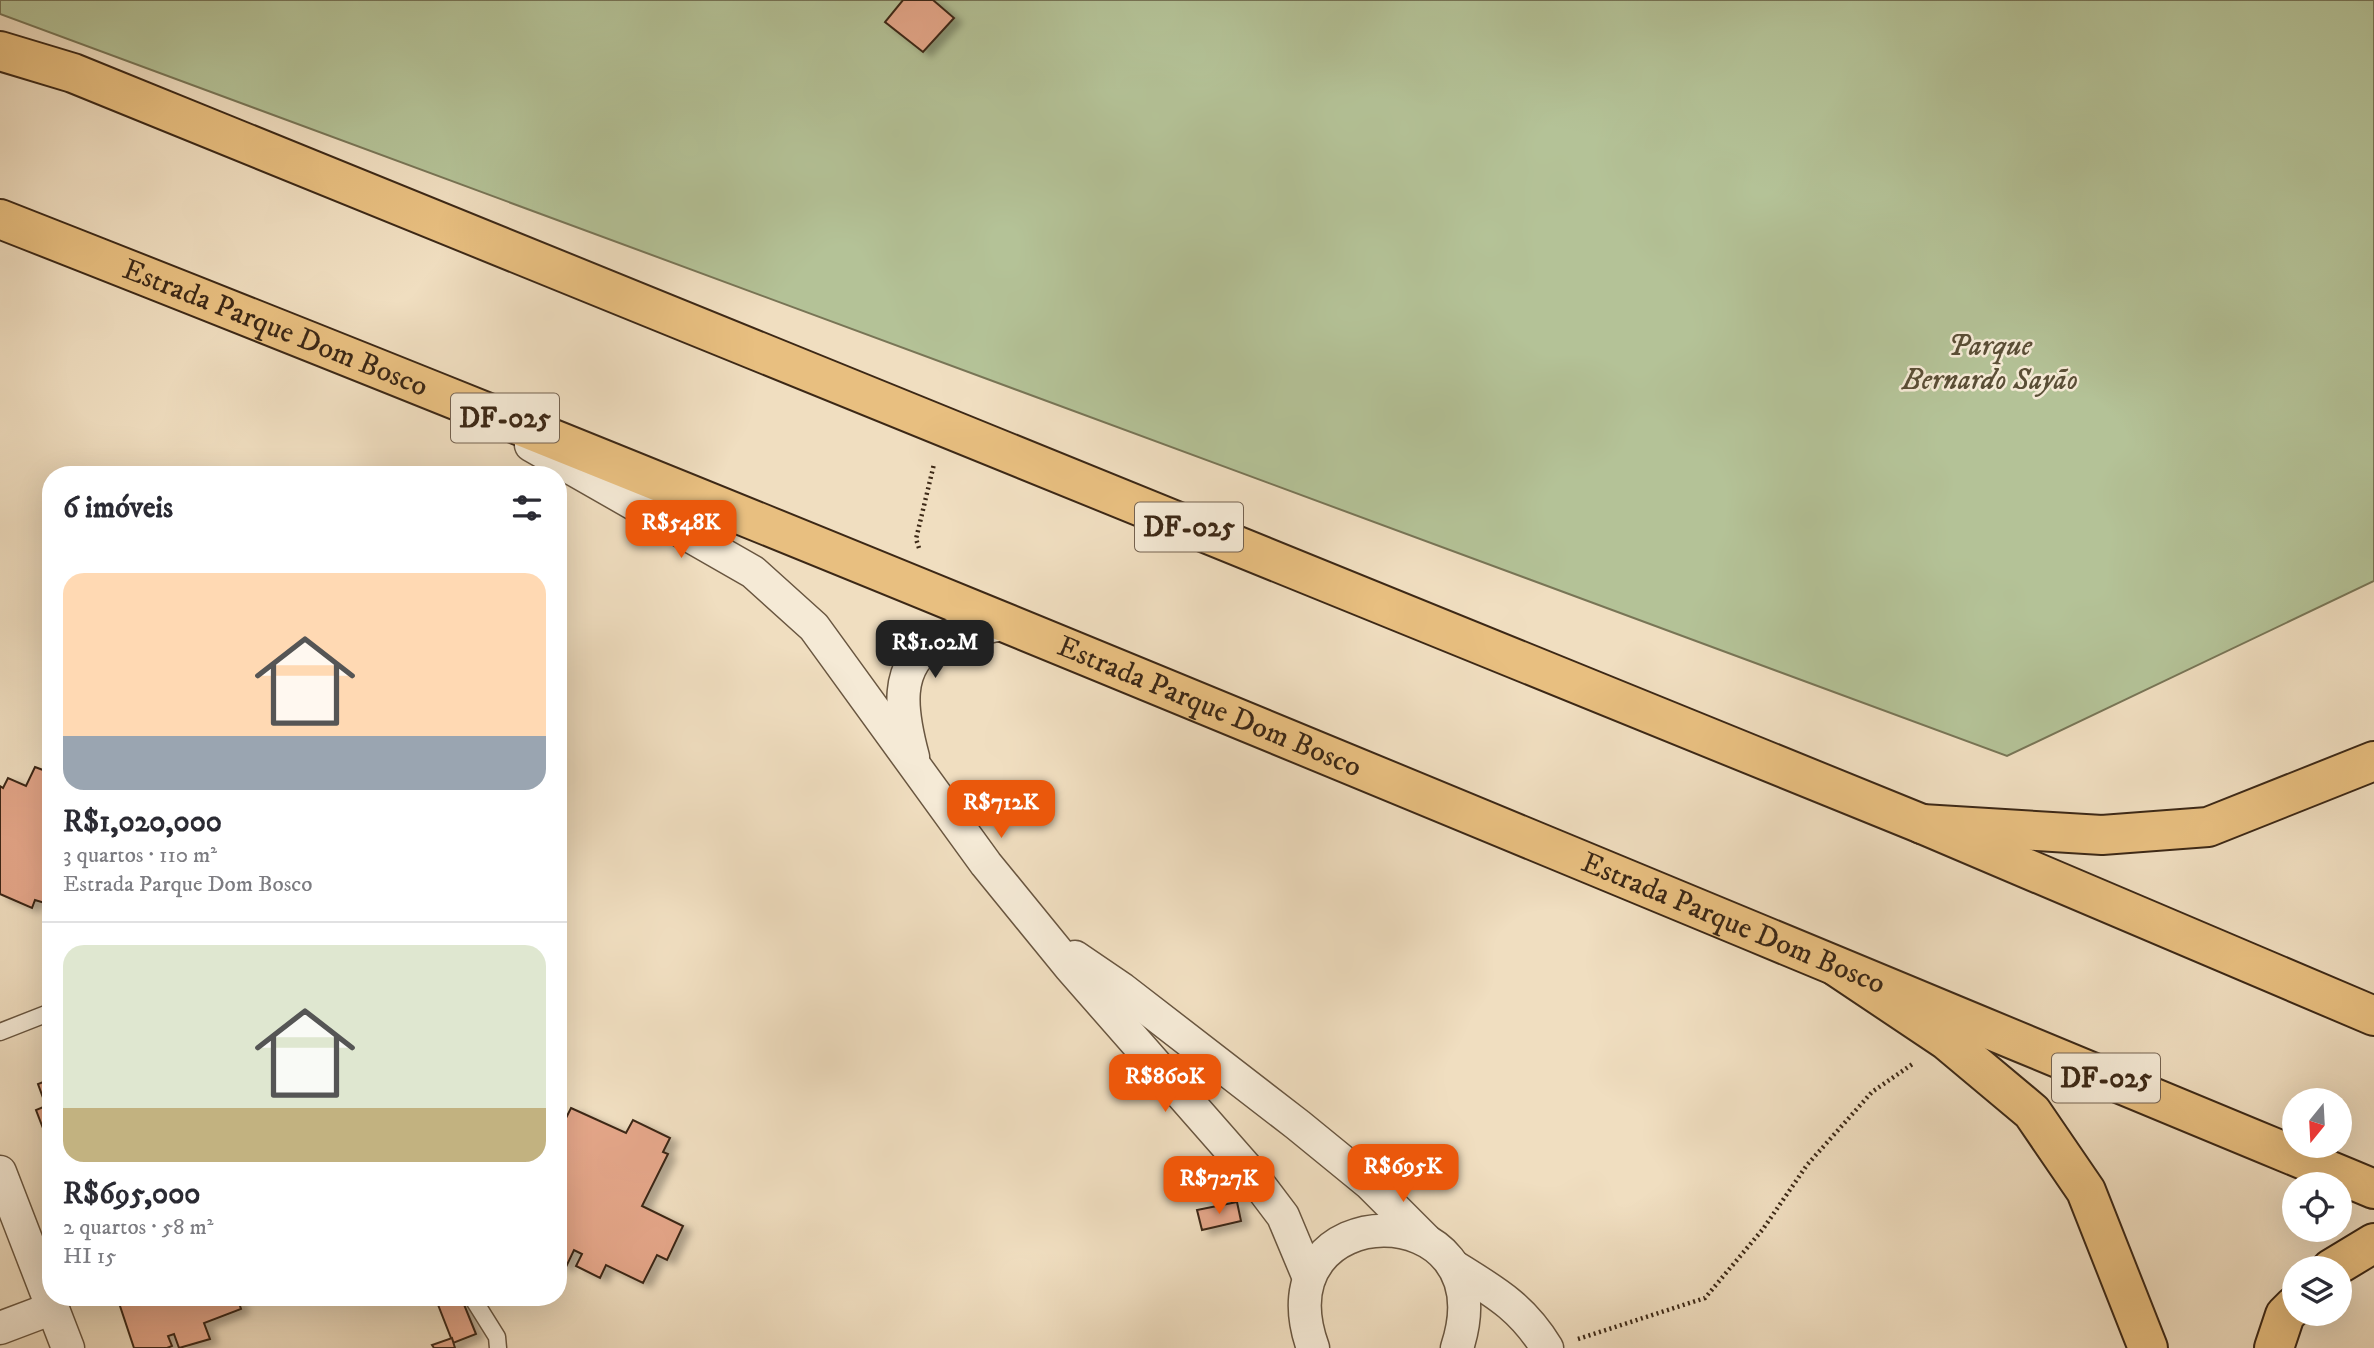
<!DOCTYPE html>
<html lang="pt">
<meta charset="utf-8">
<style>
:root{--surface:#fff;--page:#f2f2f3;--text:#2b2b33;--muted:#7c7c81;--line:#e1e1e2;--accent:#ea580c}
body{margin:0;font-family:"IM FELL DW Pica",serif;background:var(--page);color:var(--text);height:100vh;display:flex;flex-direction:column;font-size:26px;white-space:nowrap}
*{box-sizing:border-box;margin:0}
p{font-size:23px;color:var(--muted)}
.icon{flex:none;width:38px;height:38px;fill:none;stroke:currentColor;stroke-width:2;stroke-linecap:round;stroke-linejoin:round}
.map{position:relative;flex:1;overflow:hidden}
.details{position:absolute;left:42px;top:466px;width:525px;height:840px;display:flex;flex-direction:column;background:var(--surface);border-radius:28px;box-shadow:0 7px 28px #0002}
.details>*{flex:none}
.needle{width:46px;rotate:198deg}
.buttons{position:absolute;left:2282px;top:1088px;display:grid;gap:14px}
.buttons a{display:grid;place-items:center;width:70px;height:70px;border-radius:50%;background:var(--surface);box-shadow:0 7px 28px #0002;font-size:35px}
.price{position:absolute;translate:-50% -60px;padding:0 16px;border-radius:14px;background:var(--accent);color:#fff;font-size:23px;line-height:46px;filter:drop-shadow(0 2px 4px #0008)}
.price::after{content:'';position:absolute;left:50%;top:42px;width:21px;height:16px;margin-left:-10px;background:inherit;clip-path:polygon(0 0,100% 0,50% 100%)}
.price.active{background:#222;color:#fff}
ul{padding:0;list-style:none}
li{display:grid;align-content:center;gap:14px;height:371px;padding:0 21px}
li+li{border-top:2px solid var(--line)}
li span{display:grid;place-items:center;height:217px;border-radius:21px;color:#555}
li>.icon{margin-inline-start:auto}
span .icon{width:126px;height:126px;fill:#fffc;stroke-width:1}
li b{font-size:30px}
h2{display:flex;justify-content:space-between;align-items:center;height:84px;padding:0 21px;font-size:30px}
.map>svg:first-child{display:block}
.green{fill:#b4c297;stroke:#787556;stroke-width:2}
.building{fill:#e4a689;stroke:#3c2816;stroke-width:2;filter:url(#shadow)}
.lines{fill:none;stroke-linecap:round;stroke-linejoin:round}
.service-casing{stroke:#695640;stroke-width:19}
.minor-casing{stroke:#695640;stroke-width:35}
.primary-casing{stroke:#3c2816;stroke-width:42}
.trunk-casing{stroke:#3c2816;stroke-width:42}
.path{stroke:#3c2816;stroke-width:4.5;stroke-dasharray:2 3.5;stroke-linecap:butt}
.service{stroke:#f5ead6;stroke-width:16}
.minor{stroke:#f5ead6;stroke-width:32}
.primary{stroke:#e8bf80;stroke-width:38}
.trunk{stroke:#e8bf80;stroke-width:38}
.labels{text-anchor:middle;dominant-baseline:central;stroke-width:5;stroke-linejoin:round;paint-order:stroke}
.shield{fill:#f5ead6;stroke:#746250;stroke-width:2}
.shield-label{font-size:28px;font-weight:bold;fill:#3c2816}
.street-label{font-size:30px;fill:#3c2816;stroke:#f5ead6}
.park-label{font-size:30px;font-style:italic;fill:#5a4e36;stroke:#f5ead6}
</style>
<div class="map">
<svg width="2374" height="1348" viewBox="0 0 2374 1348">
<defs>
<filter id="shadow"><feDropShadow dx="8" dy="4.5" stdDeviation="3.5" flood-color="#0004"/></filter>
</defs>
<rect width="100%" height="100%" fill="#f0dec0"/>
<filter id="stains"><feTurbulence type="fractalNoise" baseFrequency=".00286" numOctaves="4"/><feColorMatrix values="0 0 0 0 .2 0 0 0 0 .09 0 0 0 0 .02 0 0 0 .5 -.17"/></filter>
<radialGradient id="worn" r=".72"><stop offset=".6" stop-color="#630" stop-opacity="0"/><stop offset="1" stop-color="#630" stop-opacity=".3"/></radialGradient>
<!-- green -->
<polygon class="green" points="0,0 2374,0 2374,581 2007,756 0,14"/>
<!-- building -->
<g class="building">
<polygon points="903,0 933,0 954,18 923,52 885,22"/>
<polygon points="35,767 51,773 51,905 35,900 32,908 0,894 0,786 3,788 8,778 26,786"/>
<polygon points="51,1079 51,1149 36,1110 46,1106 38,1084"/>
<polygon points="571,1108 626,1133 633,1120 670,1138 663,1152 668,1154 642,1206 683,1226 667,1260 657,1255 643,1283 606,1265 600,1278 576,1266 582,1254 574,1250 566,1267 558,1263 558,1134"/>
<polygon points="1237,1202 1241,1221 1202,1230 1197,1210"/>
<polygon points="117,1297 237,1297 241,1309 204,1323 210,1339 179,1348 174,1334 168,1336 172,1346 167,1348 134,1348"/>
<polygon points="435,1297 461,1297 476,1334 453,1343"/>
<polygon points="452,1338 455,1348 434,1348 432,1345"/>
</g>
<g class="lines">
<!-- service casing -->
<g class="service-casing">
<g id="service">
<polyline points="0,1032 51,1012"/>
<polyline points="472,1297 497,1337 498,1348"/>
</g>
</g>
<!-- minor casing -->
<g class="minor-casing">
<g id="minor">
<polyline points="531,445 753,572 814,627 986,864 1070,967 1249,1171 1283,1216 1309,1278"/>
<path d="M 913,757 C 902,716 891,664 938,640 C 958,630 987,628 1008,623"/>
<polyline points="1075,957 1122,989 1298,1125 1369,1183 1425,1239"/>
<polyline points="0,1172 68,1348"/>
<path d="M 1455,1267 C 1495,1292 1522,1307 1547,1348"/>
<polyline points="0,1328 53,1308"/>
<path d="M 1313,1348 C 1257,1193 1509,1190 1457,1348"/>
</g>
</g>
<!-- primary casing -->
<g class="primary-casing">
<g id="primary">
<polyline points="0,51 73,73 1922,824 2374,1016"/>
<path id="s1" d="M 0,219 C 796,531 1584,862 2374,1189"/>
</g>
</g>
<!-- trunk casing -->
<g class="trunk-casing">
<g id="trunk">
<polyline points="1922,824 2102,835 2208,827 2374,761"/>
<polyline points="1837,967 1946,1040 2032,1112 2086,1191 2148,1348"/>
<polyline points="2331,1269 2374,1243"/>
<polyline points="2274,1348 2285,1315 2294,1306"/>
</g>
</g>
<!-- path -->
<g class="path">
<polyline points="919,548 916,539 934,464"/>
<polyline points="1578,1339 1705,1298 1763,1229 1807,1165 1872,1092 1914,1063"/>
</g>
<!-- service -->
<use href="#service" class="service"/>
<!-- minor -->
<use href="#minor" class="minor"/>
<!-- primary -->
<use href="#primary" class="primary"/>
<!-- trunk -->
<use href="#trunk" class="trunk"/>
</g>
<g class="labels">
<!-- shield labels -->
<g class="shield">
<rect x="451" y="393.5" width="108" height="49" rx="5"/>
<rect x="1135" y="502.5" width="108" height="49" rx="5"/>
<rect x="2052" y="1053.5" width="108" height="49" rx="5"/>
</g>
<g class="shield-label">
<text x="505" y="418">DF-025</text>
<text x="1189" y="527">DF-025</text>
<text x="2106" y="1078">DF-025</text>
</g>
<!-- street labels -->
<g class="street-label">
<text stroke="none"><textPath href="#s1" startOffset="296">Estrada Parque Dom Bosco</textPath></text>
<text stroke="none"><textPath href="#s1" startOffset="1304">Estrada Parque Dom Bosco</textPath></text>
<text stroke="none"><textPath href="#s1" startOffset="1871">Estrada Parque Dom Bosco</textPath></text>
</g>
<!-- park labels -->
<g class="park-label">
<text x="1990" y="346">Parque<tspan x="1990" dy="34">Bernardo Sayão</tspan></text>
</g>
</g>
<rect width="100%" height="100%" filter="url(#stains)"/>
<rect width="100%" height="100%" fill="url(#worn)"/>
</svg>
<div class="buttons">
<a><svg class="needle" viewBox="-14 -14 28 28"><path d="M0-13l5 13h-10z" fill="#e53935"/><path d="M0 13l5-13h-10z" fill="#7c7c81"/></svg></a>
<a><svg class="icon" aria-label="locate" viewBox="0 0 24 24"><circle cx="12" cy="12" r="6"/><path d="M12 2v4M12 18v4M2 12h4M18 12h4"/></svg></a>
<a><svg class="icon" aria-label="layers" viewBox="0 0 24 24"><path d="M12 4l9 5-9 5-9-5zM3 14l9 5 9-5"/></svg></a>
</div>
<b class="price" style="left:681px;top:560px">R$548K</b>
<b class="price active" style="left:935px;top:680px">R$1.02M</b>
<b class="price" style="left:1001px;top:840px">R$712K</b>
<b class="price" style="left:1165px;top:1114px">R$860K</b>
<b class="price" style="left:1403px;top:1204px">R$695K</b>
<b class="price" style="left:1219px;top:1216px">R$727K</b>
<section class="details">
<h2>6 imóveis<svg class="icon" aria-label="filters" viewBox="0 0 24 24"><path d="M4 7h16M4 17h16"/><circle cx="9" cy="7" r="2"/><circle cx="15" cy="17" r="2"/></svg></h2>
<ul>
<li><span style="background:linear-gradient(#ffd9b3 75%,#9aa5b1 0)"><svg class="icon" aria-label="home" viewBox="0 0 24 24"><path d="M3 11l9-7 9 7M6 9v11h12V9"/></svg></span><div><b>R$1,020,000</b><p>3 quartos · 110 m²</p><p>Estrada Parque Dom Bosco</p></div></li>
<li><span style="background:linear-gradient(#dfe7d0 75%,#c2b280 0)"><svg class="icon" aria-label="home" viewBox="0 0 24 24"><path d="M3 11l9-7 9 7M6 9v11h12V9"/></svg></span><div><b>R$695,000</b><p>2 quartos · 58 m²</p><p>HI 15</p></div></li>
</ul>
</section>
</div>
